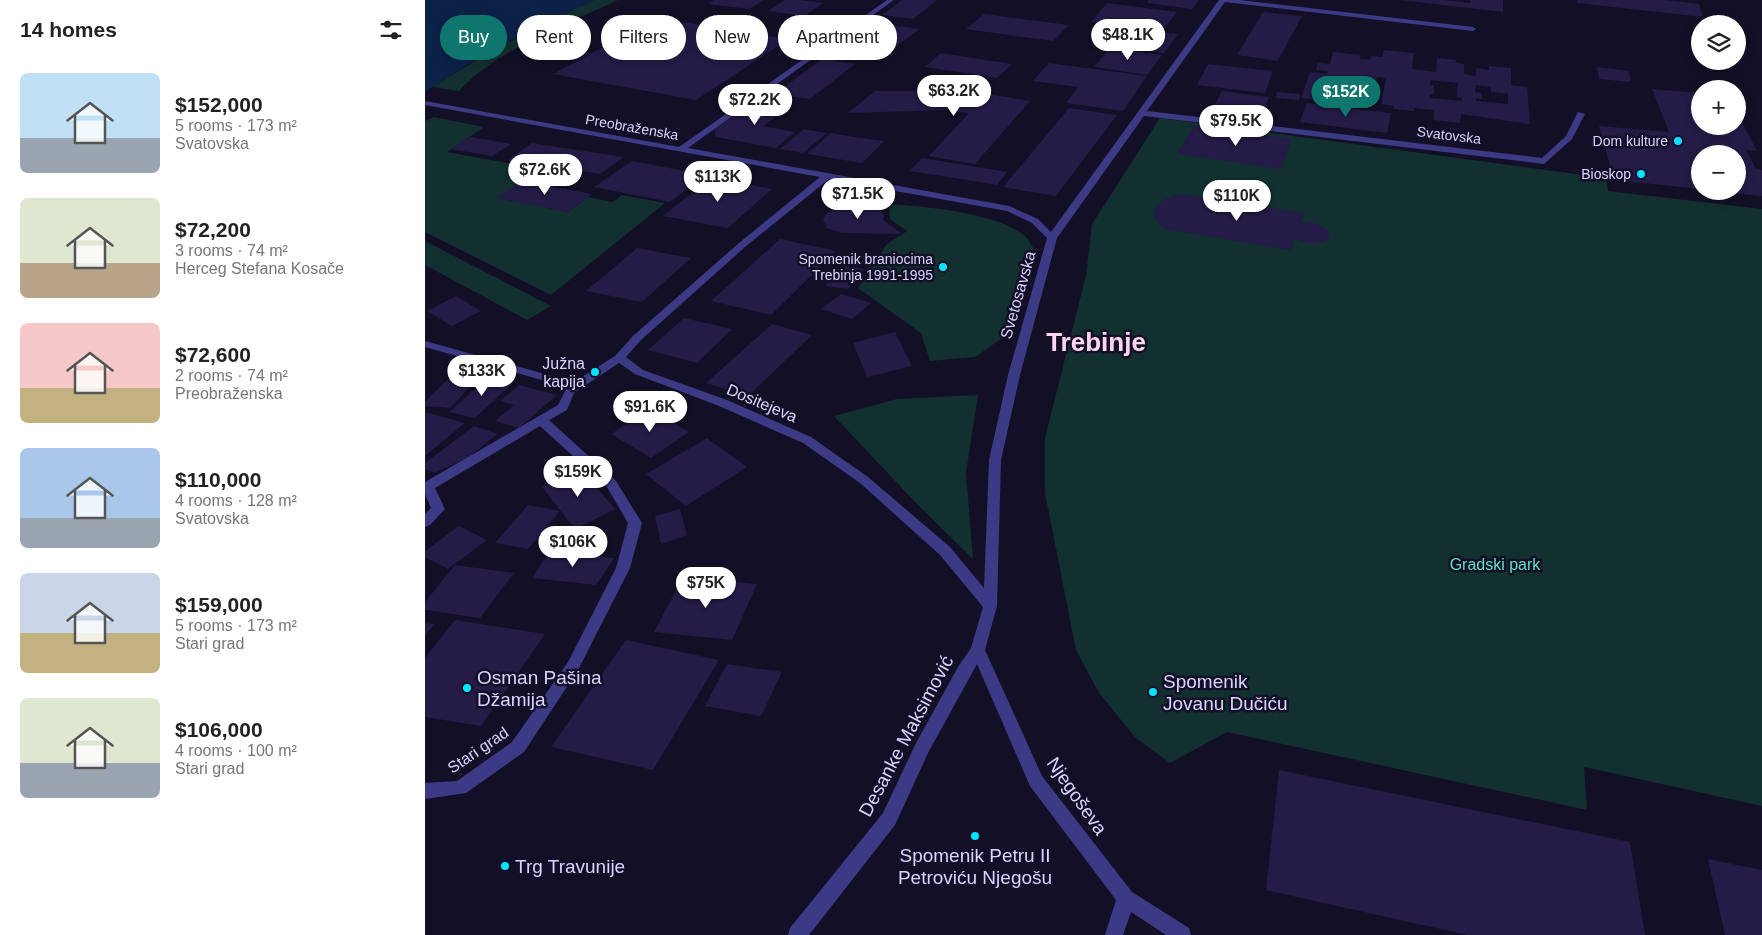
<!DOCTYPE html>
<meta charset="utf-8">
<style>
:root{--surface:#fff;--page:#f2f2f2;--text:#222;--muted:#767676;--accent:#0f766e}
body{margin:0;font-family:Arial,sans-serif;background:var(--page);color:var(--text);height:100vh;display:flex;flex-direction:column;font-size:19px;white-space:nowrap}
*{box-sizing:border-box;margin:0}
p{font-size:16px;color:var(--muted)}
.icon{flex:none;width:28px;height:28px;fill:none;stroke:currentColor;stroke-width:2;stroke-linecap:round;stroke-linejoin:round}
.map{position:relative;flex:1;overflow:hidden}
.details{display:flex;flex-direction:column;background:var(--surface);width:425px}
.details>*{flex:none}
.guide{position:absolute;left:15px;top:15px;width:475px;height:45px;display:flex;gap:10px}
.tools{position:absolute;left:1266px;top:15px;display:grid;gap:10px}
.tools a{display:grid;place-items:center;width:55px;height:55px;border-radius:50%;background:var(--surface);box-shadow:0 2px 12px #0003;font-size:25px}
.price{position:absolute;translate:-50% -42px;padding:0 11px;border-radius:18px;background:#fff;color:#222;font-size:16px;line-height:32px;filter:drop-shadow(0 1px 2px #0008)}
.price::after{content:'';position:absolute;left:50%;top:30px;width:15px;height:11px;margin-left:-8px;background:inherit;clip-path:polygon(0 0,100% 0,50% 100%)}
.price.on{background:var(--accent);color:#fff}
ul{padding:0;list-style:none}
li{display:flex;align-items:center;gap:15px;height:125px;padding:0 20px}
li span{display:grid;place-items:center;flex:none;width:140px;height:100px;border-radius:8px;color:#555}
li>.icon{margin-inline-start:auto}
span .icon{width:60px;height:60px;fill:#fffc;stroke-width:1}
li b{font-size:21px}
h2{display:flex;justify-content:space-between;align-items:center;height:60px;padding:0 20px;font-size:21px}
.tag{padding:0 18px;border-radius:22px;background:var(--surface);box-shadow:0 2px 12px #0003;font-size:18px;line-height:45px}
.tag.on{background:var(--accent);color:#fff}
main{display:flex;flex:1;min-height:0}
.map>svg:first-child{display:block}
.green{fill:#12302f}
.water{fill:#0c2248}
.building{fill:#241b47;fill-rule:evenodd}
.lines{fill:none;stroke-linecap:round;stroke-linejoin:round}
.minor{fill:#3d3a85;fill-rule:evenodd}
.poi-dot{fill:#00e5ff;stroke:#130f26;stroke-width:2}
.labels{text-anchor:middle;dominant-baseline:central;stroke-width:5;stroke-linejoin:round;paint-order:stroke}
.far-street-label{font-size:14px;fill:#d9d4ff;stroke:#130f26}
.far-poi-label{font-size:14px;fill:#d9d4ff;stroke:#130f26;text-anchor:end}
.street-label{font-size:16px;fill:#d9d4ff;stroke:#130f26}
.poi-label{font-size:16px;fill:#d9d4ff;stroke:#130f26;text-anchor:end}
.park-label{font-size:16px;fill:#5fe0c0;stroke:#130f26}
.near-poi-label{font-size:19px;fill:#d9d4ff;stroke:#130f26;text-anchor:start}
.near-street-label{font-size:19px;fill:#d9d4ff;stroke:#130f26}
.town-label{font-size:26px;font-weight:bold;fill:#ffd6f0;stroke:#130f26}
</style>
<main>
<section class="details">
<h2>14 homes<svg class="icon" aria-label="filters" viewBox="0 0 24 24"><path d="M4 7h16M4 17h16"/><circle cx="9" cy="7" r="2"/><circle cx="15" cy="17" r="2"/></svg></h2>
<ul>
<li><span style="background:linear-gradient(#bfe0f5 65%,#9aa5b1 0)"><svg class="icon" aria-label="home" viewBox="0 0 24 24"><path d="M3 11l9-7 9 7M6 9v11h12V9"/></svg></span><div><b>$152,000</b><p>5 rooms · 173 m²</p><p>Svatovska</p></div></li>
<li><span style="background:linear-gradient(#dfe7d0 65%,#b9a48a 0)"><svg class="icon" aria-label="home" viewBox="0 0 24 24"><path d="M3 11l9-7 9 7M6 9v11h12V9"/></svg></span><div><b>$72,200</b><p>3 rooms · 74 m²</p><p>Herceg Stefana Kosače</p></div></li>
<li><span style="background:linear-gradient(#f6c9c9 65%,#c2b280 0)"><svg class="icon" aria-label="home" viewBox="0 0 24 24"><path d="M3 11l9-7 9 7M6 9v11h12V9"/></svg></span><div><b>$72,600</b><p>2 rooms · 74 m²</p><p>Preobraženska</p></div></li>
<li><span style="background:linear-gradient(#a9c7e8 70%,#9aa5b1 0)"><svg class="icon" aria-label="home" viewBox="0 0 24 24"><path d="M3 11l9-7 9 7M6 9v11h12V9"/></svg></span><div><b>$110,000</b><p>4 rooms · 128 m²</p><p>Svatovska</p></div></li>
<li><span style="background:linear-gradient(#c9d6e8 60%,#c2b280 0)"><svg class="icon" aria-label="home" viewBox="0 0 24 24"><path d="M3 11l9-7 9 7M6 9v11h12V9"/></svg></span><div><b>$159,000</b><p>5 rooms · 173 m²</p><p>Stari grad</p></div></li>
<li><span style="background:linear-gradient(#dfe7d0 65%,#9aa5b1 0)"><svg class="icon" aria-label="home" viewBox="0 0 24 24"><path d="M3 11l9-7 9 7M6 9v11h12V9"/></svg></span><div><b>$106,000</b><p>4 rooms · 100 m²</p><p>Stari grad</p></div></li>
</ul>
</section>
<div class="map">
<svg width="1337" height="935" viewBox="0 0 1337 935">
<rect width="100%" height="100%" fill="#130f26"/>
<!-- green -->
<g class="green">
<path d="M 169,0 L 193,0 C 142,24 71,50 34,91 L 8,87 C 60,53 113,26 169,0 Z"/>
<polygon points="9,117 59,127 22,152 115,169 73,198 143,212 163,197 188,202 197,195 240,203 126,295 0,232 0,121"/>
<polygon points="735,118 1181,178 1183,191 1337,209 1337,806 1159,767 1162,810 802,732 745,763 710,737 674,693 651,650 620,493 620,438 661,275 667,224"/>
<path d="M 464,204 C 499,206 568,213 596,233 C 602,236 606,245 610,251 L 586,332 L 550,357 L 505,361 L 496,333 L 433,288 L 462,244 L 482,231 L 465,219 Z"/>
<polygon points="0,241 126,306 102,320 0,265"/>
<polygon points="553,395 541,473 548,559 491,503 409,416 472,399"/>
</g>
<!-- water -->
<polygon class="water" points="0,0 169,0 103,31 45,63 0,92"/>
<!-- building -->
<g class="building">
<polygon points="289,0 339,0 324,9 283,4"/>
<polygon points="360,0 375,0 398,3 379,16 343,11"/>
<polygon points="477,0 512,0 488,19 457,15"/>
<polygon points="724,0 774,0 767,9 722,3"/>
<polygon points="975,0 1018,0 1045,3 1045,0 1078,0 1078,12"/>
<polygon points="1152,0 1241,0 1274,4 1278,17 1152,3"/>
<polygon points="682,3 752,12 738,30 666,22"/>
<polygon points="838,12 877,16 853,61 812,55"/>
<polygon points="559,14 644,25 628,41 541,29"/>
<polygon points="232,18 364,39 271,100 128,74"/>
<polygon points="462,24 494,29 457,58 423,53"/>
<polygon points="711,29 753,34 739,53 696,47"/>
<polygon points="686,47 737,55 722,75 669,67"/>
<path d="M 959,50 L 989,53 L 987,69 L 1011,72 L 1012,58 L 1031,60 L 1031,63 L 1039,64 L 1039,74 L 1051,76 L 1051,68 L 1064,70 L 1064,66 L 1086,68 L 1086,85 L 1102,87 L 1105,124 L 1036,114 L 1035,123 L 1009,120 L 1009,110 L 989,108 L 989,111 L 968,109 L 969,106 L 956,104 L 961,78 L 952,77 L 951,81 L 941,80 L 938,94 L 909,91 L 906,101 L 876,98 L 885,72 L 902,74 L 903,71 L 891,70 L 893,63 L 905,64 L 908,52 L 936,55 L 935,59 L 945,60 L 946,56 L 957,57 ZM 1005,80 L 1033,83 L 1032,97 L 1037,98 L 1037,101 L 1004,98 L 1005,94 L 1009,94 L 1009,85 L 1005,85 ZM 1051,85 L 1066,87 L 1066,92 L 1083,94 L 1083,104 L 1051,101 L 1051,98 L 1057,99 L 1057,93 L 1050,92 Z"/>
<polygon points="516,53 587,64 572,78 500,67"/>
<polygon points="397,59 430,64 385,99 350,94"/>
<polygon points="624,63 722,76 698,111 641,103 653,87 608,81"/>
<polygon points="783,64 848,71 840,93 772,85"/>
<polygon points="1172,67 1204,71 1206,82 1174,79"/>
<polygon points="1227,89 1275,93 1275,126 1312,126 1312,113 1332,151 1321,150 1331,169 1337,170 1337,196 1303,193 1312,191 1312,154 1275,154 1275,189 1189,180 1174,126 1244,132"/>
<polygon points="450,91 544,91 605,101 550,164 504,156 544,113 521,110 423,113"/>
<polygon points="797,91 844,97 837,115 788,108"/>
<polygon points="852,92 875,94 874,100 851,98"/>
<polygon points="329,101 364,107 338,126 370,132 351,148 291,137 289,130"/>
<polygon points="882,103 966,113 962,133 875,122"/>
<polygon points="644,108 692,115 631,196 578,187"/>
<polygon points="768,126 867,139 856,169 753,154"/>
<polygon points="379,129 402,133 378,153 355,149"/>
<polygon points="406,133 430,137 459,141 437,163 382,154"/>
<polygon points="45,137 86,144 67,156 25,149"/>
<polygon points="107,143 152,150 199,157 175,174 82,160"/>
<polygon points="497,158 582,172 572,185 485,171"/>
<polygon points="207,161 281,175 245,202 169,187"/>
<polygon points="286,178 347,189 303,228 238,216"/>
<polygon points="97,181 167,194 143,212 72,198"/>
<polygon points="755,194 879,213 876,222 889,223 899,227 904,231 905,236 901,241 895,243 882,243 869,239 866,250 740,229 730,220 729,209 738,200"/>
<polygon points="425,203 435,203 451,207 459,215 458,220 477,234 417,233 402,228 398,219 401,214 415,206"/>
<polygon points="355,239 411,251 346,315 286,301"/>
<polygon points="212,248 266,258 217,302 161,291"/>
<polygon points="417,265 439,269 423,289 400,286"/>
<polygon points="416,294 446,303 427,319 396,309"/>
<polygon points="31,296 56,311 27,326 2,311"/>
<polygon points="259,318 307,329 272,363 223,350"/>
<polygon points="347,324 387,335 323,396 281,383"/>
<polygon points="470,332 487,366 442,377 428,343"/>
<polygon points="31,371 58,373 25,408 0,406 0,402"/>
<polygon points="65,376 90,381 50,418 24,412"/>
<polygon points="94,385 132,395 94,428 70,421 89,405 75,401"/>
<polygon points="224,409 264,432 226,458 186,434"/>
<polygon points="0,412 40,423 0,456"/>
<polygon points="49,426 73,434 42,458 9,473 0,469 0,463"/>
<polygon points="282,438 322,467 261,506 221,474"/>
<polygon points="155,468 190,509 150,529 117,487"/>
<polygon points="103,505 135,511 103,549 70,543"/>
<polygon points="255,509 262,535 236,544 230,516"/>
<polygon points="34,526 62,540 23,569 0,557 0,551"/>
<polygon points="125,551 189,558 171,585 107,578"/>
<polygon points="30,565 89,573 55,618 0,610 0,602"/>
<polygon points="258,577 332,584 307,640 229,632"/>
<polygon points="30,620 120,634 56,726 0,717 0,658"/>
<polygon points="0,622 10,624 0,635"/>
<polygon points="201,640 294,660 228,770 126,747"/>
<polygon points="302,664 357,672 336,716 280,706"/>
<polygon points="854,770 1205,842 1220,935 1042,935 841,890"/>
<polygon points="1283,859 1337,870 1337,935 1300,935"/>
</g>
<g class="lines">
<!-- minor -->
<path class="minor" d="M 462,0 L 469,0 L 263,148 L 584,206 L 613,219 L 626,232 L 794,0 L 814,0 L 1048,27 L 1051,29 L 1048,31 L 800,2 L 722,111 L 1117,158 L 1141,136 L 1153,112 L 1160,114 L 1147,139 L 1119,164 L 719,116 L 632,238 L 595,375 L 576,460 L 572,606 L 560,650 L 617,776 L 707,892 L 764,928 L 766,935 L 741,935 L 706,912 L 698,935 L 680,935 L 691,900 L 605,786 L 552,664 L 503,753 L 470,825 L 384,935 L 363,935 L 365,928 L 458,813 L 491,743 L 533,667 L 546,648 L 558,607 L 515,555 L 435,483 L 378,443 L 294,406 L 210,374 L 194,363 L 149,393 L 142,410 L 124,420 L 191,481 L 217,523 L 205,568 L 153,670 L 99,752 L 41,793 L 0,799 L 0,783 L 32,781 L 87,742 L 143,662 L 191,568 L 203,523 L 182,487 L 115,426 L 10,488 L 20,509 L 5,525 L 0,527 L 0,514 L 6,508 L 0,494 L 0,482 L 133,405 L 142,387 L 0,347 L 0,341 L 149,382 L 190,356 L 208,336 L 314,243 L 395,177 L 0,105 L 0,101 L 254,147 ZM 404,179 L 582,211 L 607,223 L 622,238 L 583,375 L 564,460 L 559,588 L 525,547 L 443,477 L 386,437 L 302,400 L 218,370 L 201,357 L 216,340 L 320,247 Z"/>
</g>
<!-- markers -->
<g class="poi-dot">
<circle cx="1253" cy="141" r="5"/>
<circle cx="1216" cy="174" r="5"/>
<circle cx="518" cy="267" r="5"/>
<circle cx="170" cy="372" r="5"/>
<circle cx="42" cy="688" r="5"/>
<circle cx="728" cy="692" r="5"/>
<circle cx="550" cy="836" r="5"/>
<circle cx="80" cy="866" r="5"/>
</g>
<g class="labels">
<!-- far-street labels -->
<g class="far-street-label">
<text transform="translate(207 127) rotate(10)">Preobraženska</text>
<text transform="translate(1024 135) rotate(7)">Svatovska</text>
</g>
<!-- far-poi labels -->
<g class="far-poi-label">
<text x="1243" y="141">Dom kulture</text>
<text x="1206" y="174">Bioskop</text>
<text x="508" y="259">Spomenik braniocima<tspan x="508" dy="16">Trebinja 1991-1995</tspan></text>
</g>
<!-- street labels -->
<g class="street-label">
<text transform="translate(593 295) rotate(-74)">Svetosavska</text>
<text transform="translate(337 403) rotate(23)">Dositejeva</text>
<text transform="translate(53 750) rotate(-34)">Stari grad</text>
</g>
<!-- poi labels -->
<g class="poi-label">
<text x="160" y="363">Južna<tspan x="160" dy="18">kapija</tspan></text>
</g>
<!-- park labels -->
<g class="park-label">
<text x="1070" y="564">Gradski park</text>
</g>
<!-- near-poi labels -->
<g class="near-poi-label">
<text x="52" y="677">Osman Pašina<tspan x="52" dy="22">Džamija</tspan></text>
<text x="738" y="681">Spomenik<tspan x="738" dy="22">Jovanu Dučiću</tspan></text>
<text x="550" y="855" text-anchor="middle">Spomenik Petru II<tspan x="550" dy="22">Petroviću Njegošu</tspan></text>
<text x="90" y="866">Trg Travunije</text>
</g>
<!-- near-street labels -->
<g class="near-street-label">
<text transform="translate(481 736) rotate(-62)">Desanke Maksimović</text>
<text transform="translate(652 796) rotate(55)">Njegoševa</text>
</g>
<!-- town labels -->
<g class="town-label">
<text x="671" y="342">Trebinje</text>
</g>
</g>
</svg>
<div class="tools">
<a><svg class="icon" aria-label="layers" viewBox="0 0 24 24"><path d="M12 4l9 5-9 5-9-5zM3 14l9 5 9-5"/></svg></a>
<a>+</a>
<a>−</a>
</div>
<b class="price" style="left:703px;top:61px">$48.1K</b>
<b class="price" style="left:529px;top:117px">$63.2K</b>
<b class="price on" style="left:921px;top:118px">$152K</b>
<b class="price" style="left:330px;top:126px">$72.2K</b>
<b class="price" style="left:811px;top:147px">$79.5K</b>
<b class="price" style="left:120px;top:196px">$72.6K</b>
<b class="price" style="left:293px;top:203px">$113K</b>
<b class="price" style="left:433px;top:220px">$71.5K</b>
<b class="price" style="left:812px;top:222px">$110K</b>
<b class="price" style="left:57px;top:397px">$133K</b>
<b class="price" style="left:225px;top:433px">$91.6K</b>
<b class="price" style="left:153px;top:498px">$159K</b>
<b class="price" style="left:148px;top:568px">$106K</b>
<b class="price" style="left:281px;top:609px">$75K</b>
<div class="guide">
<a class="tag on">Buy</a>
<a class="tag">Rent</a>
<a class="tag">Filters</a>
<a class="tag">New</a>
<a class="tag">Apartment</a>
</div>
</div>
</main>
